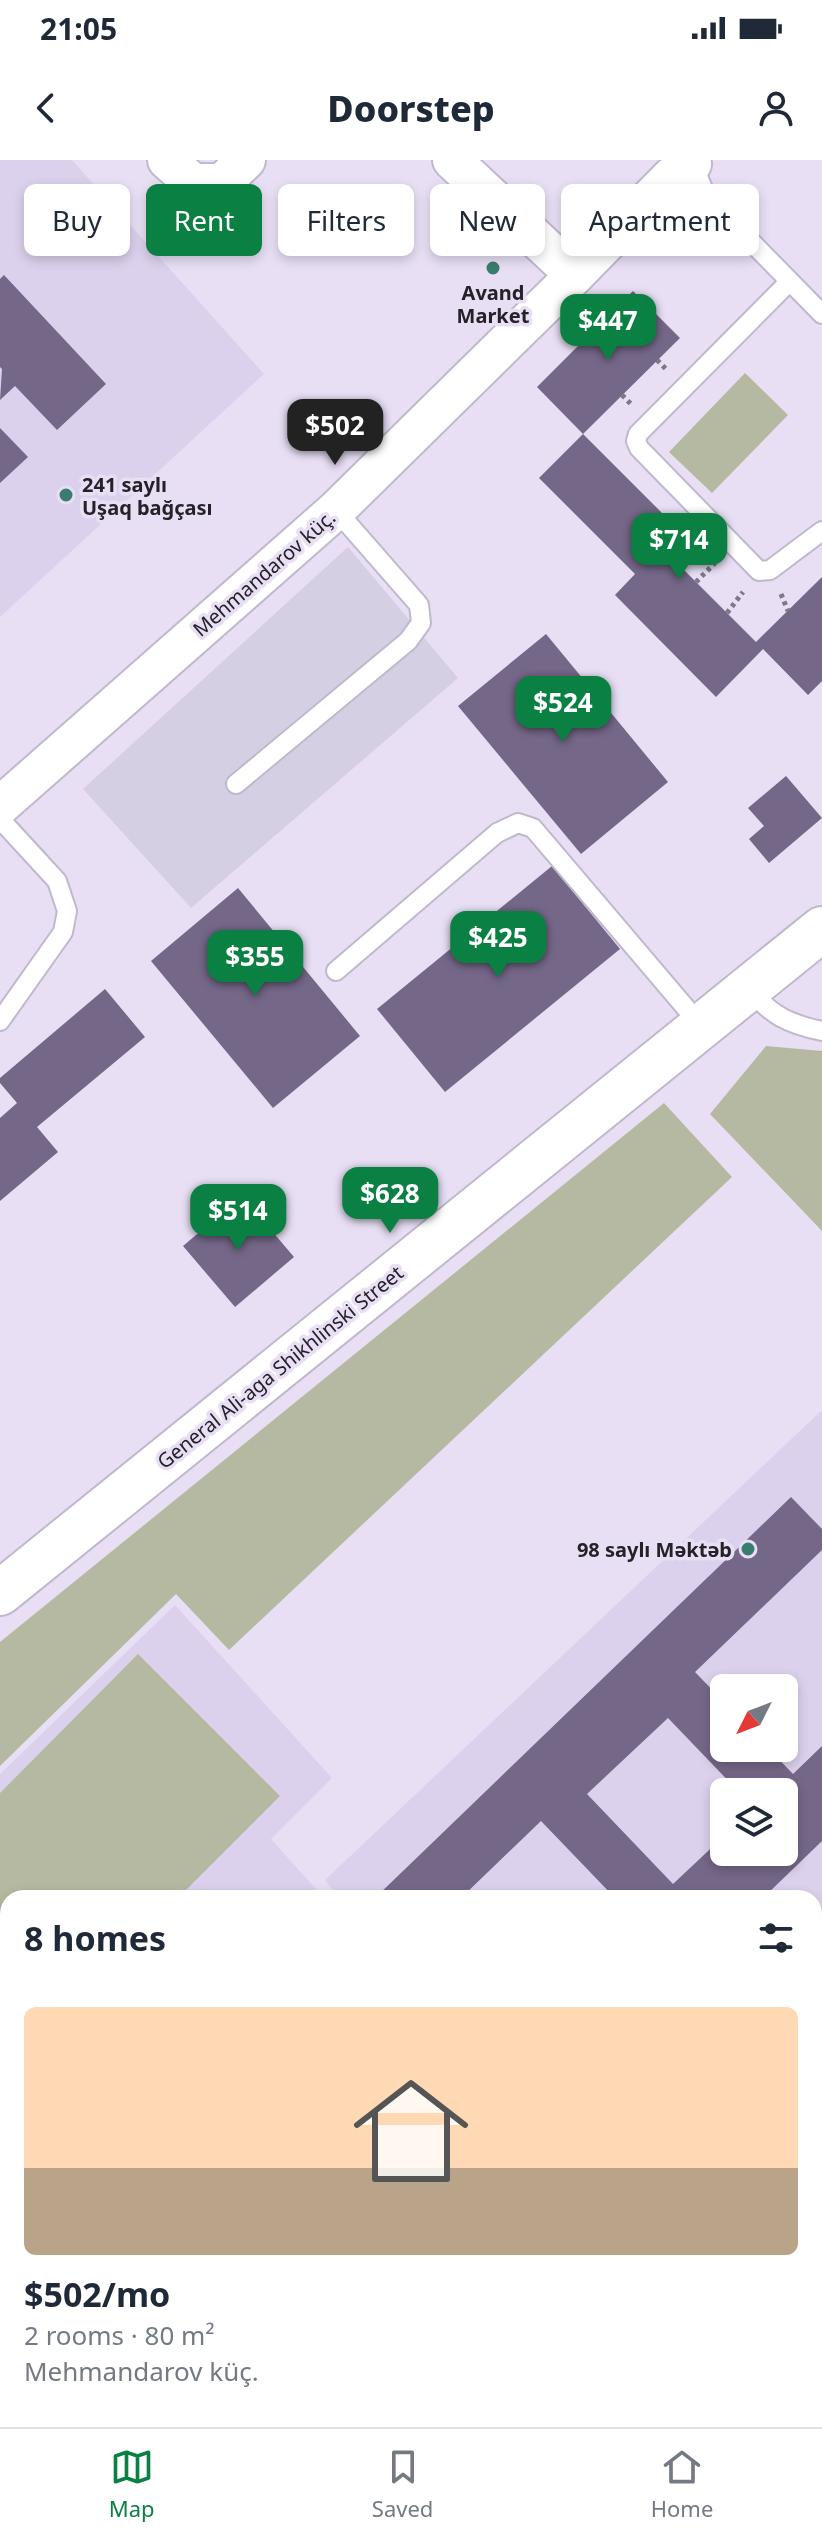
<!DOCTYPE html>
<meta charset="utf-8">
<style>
:root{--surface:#fff;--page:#f2f2f3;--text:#1f2937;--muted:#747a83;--line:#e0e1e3;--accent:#0b8043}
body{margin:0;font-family:"Noto Sans",sans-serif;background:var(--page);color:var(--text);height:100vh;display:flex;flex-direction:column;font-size:30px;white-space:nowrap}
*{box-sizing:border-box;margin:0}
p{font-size:26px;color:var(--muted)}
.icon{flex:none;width:44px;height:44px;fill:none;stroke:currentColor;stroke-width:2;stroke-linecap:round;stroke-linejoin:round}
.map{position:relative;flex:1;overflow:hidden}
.side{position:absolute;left:0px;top:1730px;width:822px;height:538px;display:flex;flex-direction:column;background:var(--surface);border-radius:24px 24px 0 0;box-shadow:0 4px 12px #0003}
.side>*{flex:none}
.hud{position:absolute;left:24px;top:24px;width:774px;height:72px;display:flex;gap:16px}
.needle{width:52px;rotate:228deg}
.buttons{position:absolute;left:710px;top:1514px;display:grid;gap:16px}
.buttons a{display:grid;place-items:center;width:88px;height:88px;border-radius:12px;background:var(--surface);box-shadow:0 4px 12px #0003;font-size:40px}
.price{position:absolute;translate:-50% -68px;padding:0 18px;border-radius:16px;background:var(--accent);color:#fff;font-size:26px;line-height:52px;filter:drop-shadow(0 2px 4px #0008)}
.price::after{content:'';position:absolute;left:50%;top:48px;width:24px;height:18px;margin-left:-12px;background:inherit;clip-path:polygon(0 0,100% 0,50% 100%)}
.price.on{background:#222;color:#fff}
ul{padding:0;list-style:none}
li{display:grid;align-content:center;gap:16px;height:424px;padding:0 24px}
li+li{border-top:2px solid var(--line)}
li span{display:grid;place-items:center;height:248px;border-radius:12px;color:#555}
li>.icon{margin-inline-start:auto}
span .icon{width:144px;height:144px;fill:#fffc;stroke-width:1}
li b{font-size:34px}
h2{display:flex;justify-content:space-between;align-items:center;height:96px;padding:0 24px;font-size:34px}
.pill{padding:0 28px;border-radius:12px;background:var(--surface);box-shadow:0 4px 12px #0003;font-size:28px;line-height:72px}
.pill.on{background:var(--accent);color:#fff}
.status{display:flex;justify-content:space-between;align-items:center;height:56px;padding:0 40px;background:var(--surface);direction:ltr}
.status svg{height:22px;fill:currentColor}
header{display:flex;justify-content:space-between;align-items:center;height:104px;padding:0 24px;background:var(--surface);font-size:36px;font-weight:800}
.tab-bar{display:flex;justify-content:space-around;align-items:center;height:112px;border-top:2px solid var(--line);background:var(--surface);font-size:22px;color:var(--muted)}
.tab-bar a{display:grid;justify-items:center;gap:4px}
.tab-bar .on{color:var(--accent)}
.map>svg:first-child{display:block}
.built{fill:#dcd1ed;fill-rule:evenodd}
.industrial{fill:#d5cfe4}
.green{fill:#b5b9a1}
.building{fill:#756788;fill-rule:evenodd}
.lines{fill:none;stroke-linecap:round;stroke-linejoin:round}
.service-casing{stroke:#c0b8cd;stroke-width:22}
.minor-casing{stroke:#c0b8cd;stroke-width:42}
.secondary-casing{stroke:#c0b8cd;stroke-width:48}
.path{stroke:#7e7886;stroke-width:5;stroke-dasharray:4 4;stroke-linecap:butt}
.service{stroke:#fff;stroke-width:18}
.minor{stroke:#fff;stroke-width:38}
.secondary{stroke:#fff;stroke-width:44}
.poi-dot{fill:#3a7c6d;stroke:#e8dff5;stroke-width:3}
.labels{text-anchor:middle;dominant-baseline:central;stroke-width:7;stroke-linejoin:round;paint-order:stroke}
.poi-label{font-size:20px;font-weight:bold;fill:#252129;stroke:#e8dff5}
.street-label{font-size:20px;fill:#252129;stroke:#e8dff5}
</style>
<div class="status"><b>21:05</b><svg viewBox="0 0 49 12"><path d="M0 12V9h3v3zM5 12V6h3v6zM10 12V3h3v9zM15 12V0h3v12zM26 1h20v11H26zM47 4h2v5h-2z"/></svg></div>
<header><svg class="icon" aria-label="back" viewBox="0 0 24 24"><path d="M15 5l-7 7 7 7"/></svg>Doorstep<svg class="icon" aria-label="person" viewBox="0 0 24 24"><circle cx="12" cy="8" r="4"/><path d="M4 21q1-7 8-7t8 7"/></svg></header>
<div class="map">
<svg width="822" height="2267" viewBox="0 0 822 2267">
<rect width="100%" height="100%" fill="#e8dff5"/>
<!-- built -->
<g class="built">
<polygon points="0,0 72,0 264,214 0,457"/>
<path d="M 822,1250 L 822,1748 L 814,1756 L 814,1738 L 339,1738 L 325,1720 ZM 724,1528 L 784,1528 L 784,1588 L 724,1588 ZM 724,1632 L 784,1632 L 784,1692 L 724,1692 Z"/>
<polygon points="175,1445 332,1618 271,1679 324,1738 8,1738 8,2202 0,2202 0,1614"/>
</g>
<!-- industrial -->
<polygon class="industrial" points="348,387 458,518 191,748 83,629"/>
<!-- green -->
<g class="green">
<polygon points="745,213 788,255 712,333 669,292"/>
<polygon points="766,886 822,891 822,1071 710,954"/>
<polygon points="664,943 732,1017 229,1490 176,1434 0,1606 0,1482"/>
<polygon points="138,1494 280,1636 178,1738 8,1738 8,1909 0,1917 0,1633"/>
</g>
<!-- building -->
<g class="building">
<polygon points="4,115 106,224 57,270 15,226 0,240 2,209 0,207 0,119"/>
<polygon points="633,131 680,178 583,274 537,227"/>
<polygon points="0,268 28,297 0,323"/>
<polygon points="583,274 679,370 662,388 756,482 822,417 822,521 808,535 763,489 716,537 615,435 635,414 539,318"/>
<polygon points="546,474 668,622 581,694 458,546"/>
<polygon points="786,616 822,658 769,703 749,679 764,666 748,648"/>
<polygon points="552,706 620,789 445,932 377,849"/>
<polygon points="238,728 360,876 273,948 151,801"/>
<polygon points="105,829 145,877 37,967 58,992 0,1041 0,958 17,943 0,923 0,918"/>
<polygon points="242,1036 294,1097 235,1147 183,1086"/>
<path d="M 791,1337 L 822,1369 L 822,1390 L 695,1512 L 724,1542 L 724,1588 L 768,1588 L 793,1614 L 822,1586 L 822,1681 L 763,1738 L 615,1738 L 541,1661 L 461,1738 L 375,1738 ZM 668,1558 L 739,1632 L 784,1632 L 784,1692 L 724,1692 L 724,1676 L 673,1724 L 587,1634 Z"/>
<polygon points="822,1979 822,2077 814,2084 814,1987"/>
<polygon points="8,1994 8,2073 0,2081 0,2001"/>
<polygon points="390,2260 499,2260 492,2267 383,2267"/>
</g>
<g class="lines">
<!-- service casing -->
<g class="service-casing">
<g id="service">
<polyline points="691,0 704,31 717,47 822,154"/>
<polyline points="789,122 638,274 636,281 639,288 759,411 770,410 822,371"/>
<polyline points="236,624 408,481 421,463 419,445 336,350"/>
<polyline points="0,659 57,721 67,751 63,772 0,861"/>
<polyline points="336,811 497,673 518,663 533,668 702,867"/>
<path d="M 749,829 C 771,855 788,864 822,871"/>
<polyline points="814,1796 822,1788"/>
<polyline points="814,2144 822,2139"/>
<polyline points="38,2267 47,2260"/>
<polyline points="555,2267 563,2260"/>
<polyline points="664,2267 668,2260"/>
</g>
</g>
<!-- minor casing -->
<g class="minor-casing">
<g id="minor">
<polyline points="167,0 193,23 222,23 246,0"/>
<polyline points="452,0 575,115"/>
<polyline points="0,646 336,350 575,115 671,17 692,4"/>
</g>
</g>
<!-- secondary casing -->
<g class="secondary-casing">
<polyline id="secondary" points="0,1433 822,769"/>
</g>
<!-- path -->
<g class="path">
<polyline points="657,200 668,211"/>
<polyline points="622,235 633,246"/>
<polyline points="696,422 715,403"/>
<polyline points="781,434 788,451"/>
<polyline points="727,453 743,432"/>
<polyline points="814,2097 822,2105"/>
</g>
<!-- service -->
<use href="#service" class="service"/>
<!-- minor -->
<use href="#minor" class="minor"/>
<!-- secondary -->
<use href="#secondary" class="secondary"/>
</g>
<!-- markers -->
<g class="poi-dot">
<circle cx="493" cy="108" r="8"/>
<circle cx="66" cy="335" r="8"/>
<circle cx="748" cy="1389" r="8"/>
</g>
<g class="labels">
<!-- poi labels -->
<g class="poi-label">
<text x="493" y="132">Avand<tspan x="493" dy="23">Market</tspan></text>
<text x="82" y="324" text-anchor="start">241 saylı<tspan x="82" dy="23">Uşaq bağçası</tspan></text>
<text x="732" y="1389" text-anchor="end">98 saylı Məktəb</text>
</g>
<!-- street labels -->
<g class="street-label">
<text transform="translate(264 413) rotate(-41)">Mehmandarov küç.</text>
<text transform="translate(280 1207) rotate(-39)">General Ali-aga Shikhlinski Street</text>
</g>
</g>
</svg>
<div class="buttons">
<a><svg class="needle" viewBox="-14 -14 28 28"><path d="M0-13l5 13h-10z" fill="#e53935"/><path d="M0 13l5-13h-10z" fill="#747a83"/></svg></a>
<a><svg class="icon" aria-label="layers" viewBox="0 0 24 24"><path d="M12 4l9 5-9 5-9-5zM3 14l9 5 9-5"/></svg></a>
</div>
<b class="price" style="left:608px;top:202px">$447</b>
<b class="price on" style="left:335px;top:307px">$502</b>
<b class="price" style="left:679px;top:421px">$714</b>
<b class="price" style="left:563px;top:584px">$524</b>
<b class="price" style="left:498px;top:819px">$425</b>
<b class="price" style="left:255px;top:838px">$355</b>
<b class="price" style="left:390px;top:1075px">$628</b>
<b class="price" style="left:238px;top:1092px">$514</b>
<div class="hud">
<a class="pill">Buy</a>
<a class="pill on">Rent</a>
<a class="pill">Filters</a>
<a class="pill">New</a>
<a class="pill">Apartment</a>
</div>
<section class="side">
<h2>8 homes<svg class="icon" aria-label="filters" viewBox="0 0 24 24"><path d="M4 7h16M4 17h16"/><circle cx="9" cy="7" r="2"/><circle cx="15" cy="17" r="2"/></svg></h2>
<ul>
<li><span style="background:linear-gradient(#ffd9b3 65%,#b9a48a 0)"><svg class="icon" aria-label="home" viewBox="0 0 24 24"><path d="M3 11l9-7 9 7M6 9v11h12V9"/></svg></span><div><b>$502/mo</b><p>2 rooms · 80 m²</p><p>Mehmandarov küç.</p></div></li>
</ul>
</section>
</div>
<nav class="tab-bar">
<a class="on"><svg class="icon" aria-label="map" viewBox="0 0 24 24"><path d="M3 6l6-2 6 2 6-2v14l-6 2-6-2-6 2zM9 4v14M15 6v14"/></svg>Map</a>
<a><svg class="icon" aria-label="saved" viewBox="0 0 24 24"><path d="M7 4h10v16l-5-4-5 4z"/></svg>Saved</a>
<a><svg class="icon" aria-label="home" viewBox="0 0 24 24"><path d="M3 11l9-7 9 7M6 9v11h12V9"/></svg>Home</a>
</nav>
